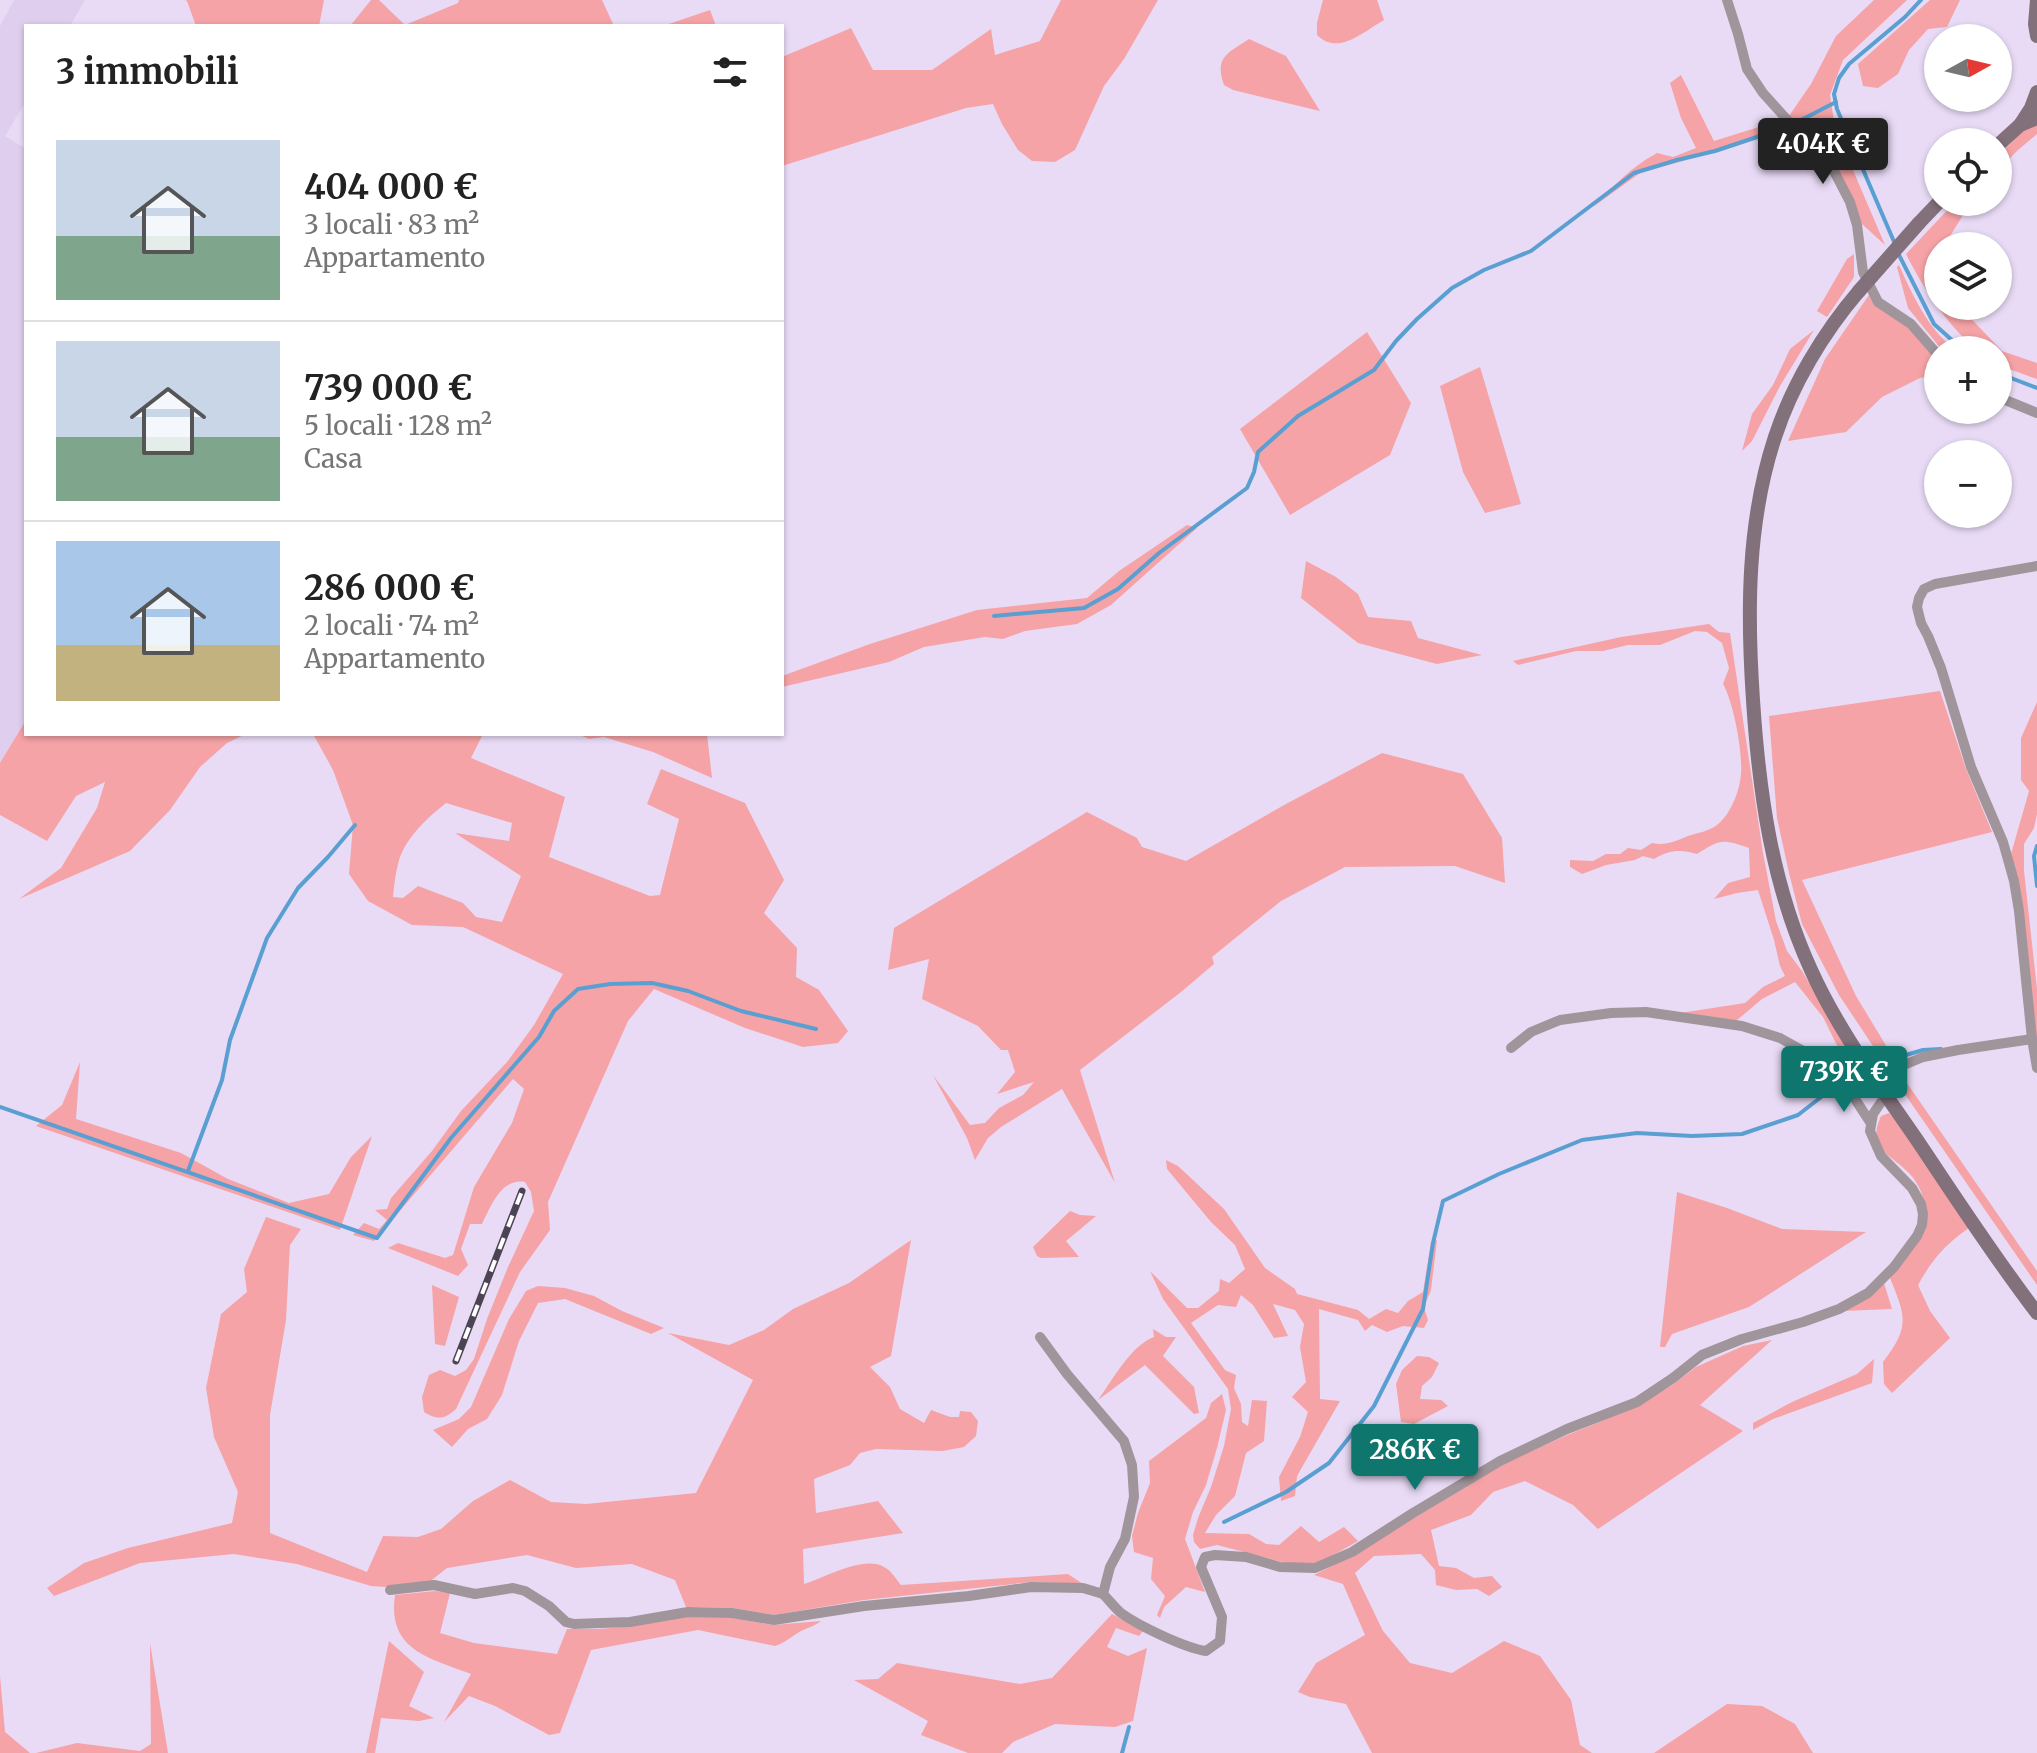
<!DOCTYPE html>
<html lang="it">
<meta charset="utf-8">
<style>
:root{--surface:#fff;--page:#f6f6f6;--text:#222;--muted:#767676;--line:#e0e0e0;--accent:#0f766e}
body{margin:0;font-family:Merriweather,serif;background:var(--page);color:var(--text);height:100vh;display:flex;flex-direction:column;font-size:30px;white-space:nowrap}
*{box-sizing:border-box;margin:0}
p{font-size:26px;color:var(--muted)}
.icon{flex:none;width:44px;height:44px;fill:none;stroke:currentColor;stroke-width:2;stroke-linecap:round;stroke-linejoin:round}
.map{position:relative;flex:1;overflow:hidden}
.side{position:absolute;left:24px;top:24px;width:760px;height:712px;display:flex;flex-direction:column;background:var(--surface);border-radius:0px;box-shadow:0 2px 6px #0004}
.side>*{flex:none}
.needle{width:52px;rotate:82deg}
.fabs{position:absolute;left:1924px;top:24px;display:grid;gap:16px}
.fabs a{display:grid;place-items:center;width:88px;height:88px;border-radius:50%;background:var(--surface);box-shadow:0 2px 6px #0004;font-size:40px}
.price{position:absolute;translate:-50% -68px;padding:0 18px;border-radius:8px;background:var(--accent);color:#fff;font-size:26px;line-height:52px;filter:drop-shadow(0 2px 4px #0008)}
.price::after{content:'';position:absolute;left:50%;top:48px;width:24px;height:18px;margin-left:-12px;background:inherit;clip-path:polygon(0 0,100% 0,50% 100%)}
.price.current{background:#222;color:#fff}
ul{padding:0;list-style:none}
li{display:flex;align-items:center;gap:24px;height:200px;padding:0 32px}
li+li{border-top:2px solid var(--line)}
li span{display:grid;place-items:center;flex:none;width:224px;height:160px;border-radius:0px;color:#555}
li>.icon{margin-inline-start:auto}
span .icon{width:96px;height:96px;fill:#fffc;stroke-width:1}
li b{font-size:34px}
h2{display:flex;justify-content:space-between;align-items:center;height:96px;padding:0 32px;font-size:34px}
.map>svg:first-child{display:block}
.built{fill:#e0ceef}
.green{fill:#f5a3a6;fill-rule:evenodd}
.lines{fill:none;stroke-linecap:round;stroke-linejoin:round}
.stream{stroke:#5a9fd2;stroke-width:4}
.street{stroke:#a1959c;stroke-width:10}
.secondary{stroke:#82707a;stroke-width:14}
.rail-casing{stroke:#4c4452;stroke-width:7}
.rail{stroke:#fff;stroke-width:4;stroke-dasharray:12;stroke-linecap:butt}
.secondary-bridge{stroke:#82707a;stroke-width:14}
</style>
<div class="map">
<svg width="2037" height="1753" viewBox="0 0 2037 1753">
<rect width="100%" height="100%" fill="#e9dbf6"/>
<!-- built -->
<polygon class="built" points="14,0 85,0 70,26 26,26 26,101 5,136 26,149 26,720 0,763 0,26"/>
<!-- green -->
<g class="green">
<polygon points="185,0 324,0 319,26 196,26 187,1"/>
<polygon points="371,0 379,0 405,25 458,3 459,0 602,0 614,26 350,26"/>
<polygon points="1061,0 1158,0 1124,59 1104,86 1075,150 1055,162 1032,161 1018,150 1002,124 993,104 966,108 782,166 782,57 851,28 873,70 932,70 991,29 995,55 1040,41"/>
<path d="M 1323,0 L 1377,0 L 1384,20 C 1363,32 1338,56 1317,35 L 1317,23 Z"/>
<polygon points="1874,0 1907,0 1843,60 1830,95 1835,128 1885,245 1862,224 1839,171 1789,116 1811,84 1836,36"/>
<polygon points="1930,0 1960,0 1947,27 1928,29 1909,50 1898,74 1878,88 1863,86 1858,64"/>
<polygon points="710,10 716,26 663,26"/>
<path d="M 1249,39 L 1286,56 L 1320,111 L 1233,90 L 1224,85 C 1214,57 1228,53 1249,39 Z"/>
<path d="M 1681,75 L 1714,141 L 1778,121 L 1787,129 L 1733,147 L 1640,173 L 1593,207 C 1613,186 1631,167 1657,153 L 1673,157 L 1696,148 L 1681,118 L 1670,83 Z"/>
<polygon points="2037,122 2037,134 2018,150 1998,170 1998,156 2028,126"/>
<path d="M 1955,202 L 1971,202 L 1944,246 L 1938,246 L 1938,255 L 1932,265 L 1938,275 L 1938,306 L 1959,306 L 2002,351 L 2037,363 L 2037,379 L 1998,365 L 1998,350 L 1976,350 C 1944,320 1926,293 1906,254 Z"/>
<polygon points="1854,254 1854,277 1827,317 1817,311 1847,259"/>
<path d="M 1899,265 C 1914,298 1927,327 1955,350 L 1942,350 L 1908,308 L 1897,267 Z"/>
<polygon points="1869,295 1874,304 1909,326 1938,361 1938,374 1920,378 1882,397 1846,432 1788,441 1825,359"/>
<polygon points="1814,330 1780,386 1752,441 1742,451 1752,414 1773,385 1790,349"/>
<polygon points="1367,332 1411,403 1390,455 1290,515 1240,429"/>
<polygon points="1480,367 1521,504 1485,513 1463,472 1440,386"/>
<polygon points="1187,525 1197,528 1111,605 1077,624 1025,631 1003,639 985,637 924,647 889,662 782,687 782,676 870,644 977,610 1087,598 1119,571"/>
<polygon points="1306,561 1336,577 1358,594 1368,617 1411,621 1418,638 1482,655 1437,664 1358,643 1301,598"/>
<path d="M 1709,624 L 1719,632 L 1730,633 L 1763,853 L 1776,921 L 1787,951 L 1802,971 L 1865,1076 L 1855,1082 L 1823,1017 L 1795,982 L 1762,999 L 1736,1021 L 1680,1013 L 1745,1003 L 1763,987 L 1785,976 L 1780,966 L 1774,940 L 1758,890 L 1737,893 L 1714,899 L 1728,883 L 1750,877 L 1749,848 C 1722,839 1721,839 1697,854 C 1680,849 1669,850 1654,859 L 1643,856 L 1635,860 L 1606,865 L 1582,874 L 1570,867 L 1570,860 L 1593,861 L 1606,854 L 1620,854 L 1628,848 L 1641,850 L 1652,843 C 1665,846 1676,841 1688,836 C 1697,833 1710,831 1717,825 C 1729,816 1738,795 1740,781 C 1745,761 1734,703 1723,684 L 1729,668 L 1722,643 L 1707,632 L 1695,631 L 1660,645 L 1628,645 L 1603,651 L 1576,651 L 1518,665 L 1513,661 L 1621,637 Z"/>
<polygon points="1940,691 1966,769 1992,832 1802,880 1856,996 1896,1062 1887,1067 1839,995 1802,924 1789,873 1777,818 1769,716"/>
<polygon points="2037,702 2037,814 2034,828 2024,844 2024,871 2037,989 2037,1049 2011,854 2029,791 2021,780 2021,738"/>
<polygon points="26,720 26,734 246,734 227,743 200,767 170,810 130,851 19,899 61,868 97,808 105,782 76,796 47,841 0,815 0,763"/>
<path d="M 313,734 L 483,734 L 471,758 L 565,797 L 549,857 L 650,896 L 660,895 L 679,819 L 647,804 L 661,769 L 745,803 L 784,880 L 764,913 L 797,948 L 796,977 L 819,990 L 848,1031 L 838,1043 L 803,1047 L 745,1028 L 654,989 L 628,1021 L 548,1202 L 550,1230 L 520,1272 L 456,1409 C 444,1420 437,1420 424,1412 L 422,1397 L 429,1375 L 440,1370 L 455,1376 L 466,1370 L 474,1359 L 487,1319 L 508,1267 L 534,1211 L 531,1192 L 525,1182 C 501,1178 491,1206 482,1224 L 470,1224 L 461,1249 L 468,1265 L 458,1276 L 388,1248 L 398,1243 L 445,1258 L 453,1255 L 474,1187 L 512,1123 L 524,1089 L 513,1079 L 374,1241 L 353,1235 L 364,1223 L 379,1229 L 387,1220 L 375,1210 L 387,1209 L 391,1198 L 432,1151 L 461,1111 L 507,1062 L 534,1025 L 563,974 L 463,927 L 412,925 L 368,901 L 349,874 L 353,825 L 333,770 ZM 446,803 L 512,823 L 509,841 L 455,833 L 521,876 L 502,922 L 476,917 L 463,903 L 418,886 L 403,898 L 393,897 C 394,887 395,875 398,864 C 404,839 427,818 446,803 Z"/>
<polygon points="578,734 707,734 712,778 653,752 604,737 589,739"/>
<polygon points="1382,753 1463,774 1502,838 1505,883 1455,866 1345,867 1281,901 1212,957 1214,964 1181,992 1080,1070 1115,1183 1062,1089 1001,1127 988,1138 975,1160 967,1138 933,1075 970,1125 985,1123 999,1108 1023,1095 1034,1082 997,1094 1015,1072 1008,1050 1001,1050 978,1026 922,999 929,959 888,970 894,928 1087,812 1137,838 1142,847 1186,861 1286,804"/>
<polygon points="80,1062 76,1119 181,1153 228,1179 289,1203 329,1194 351,1157 372,1136 340,1230 36,1126 62,1105"/>
<polygon points="1900,1073 2037,1271 2037,1285 1893,1077"/>
<path d="M 1889,1113 L 1897,1121 L 1970,1227 C 1944,1246 1934,1257 1918,1285 L 1930,1311 L 1950,1338 L 1892,1393 L 1884,1384 L 1883,1362 C 1910,1327 1906,1317 1890,1278 L 1927,1215 C 1924,1198 1921,1186 1909,1173 C 1889,1152 1866,1150 1881,1116 Z"/>
<polygon points="1166,1160 1178,1166 1224,1209 1265,1268 1295,1289 1297,1294 1358,1310 1369,1319 1386,1309 1398,1313 1408,1301 1423,1292 1431,1242 1437,1240 1431,1290 1424,1307 1428,1320 1424,1328 1403,1326 1387,1332 1372,1325 1365,1331 1358,1320 1319,1309 1320,1399 1340,1401 1297,1476 1295,1496 1281,1501 1279,1477 1300,1437 1308,1412 1292,1397 1306,1382 1300,1347 1304,1324 1295,1310 1273,1304 1288,1336 1274,1338 1253,1305 1241,1295 1236,1307 1218,1305 1191,1323 1225,1370 1236,1375 1234,1388 1241,1404 1242,1422 1248,1426 1252,1400 1267,1401 1264,1441 1246,1453 1235,1496 1216,1515 1205,1533 1249,1534 1266,1544 1279,1545 1301,1526 1319,1542 1344,1527 1358,1541 1314,1566 1286,1563 1217,1545 1200,1549 1194,1542 1193,1535 1198,1518 1211,1487 1224,1446 1231,1409 1228,1389 1163,1299 1150,1271 1187,1308 1198,1308 1219,1291 1220,1279 1229,1283 1245,1269 1235,1245 1211,1222 1167,1169"/>
<polygon points="1677,1192 1727,1208 1782,1229 1866,1232 1749,1307 1672,1334 1665,1347 1660,1347"/>
<polygon points="1070,1211 1080,1215 1096,1216 1066,1241 1079,1257 1041,1258 1037,1256 1033,1247"/>
<path d="M 266,1217 L 301,1229 L 290,1245 L 286,1320 L 270,1415 L 270,1533 L 367,1572 L 383,1536 L 418,1537 L 441,1529 L 473,1501 L 510,1480 L 551,1502 L 586,1504 L 696,1493 L 753,1380 L 668,1333 L 729,1345 L 764,1330 L 793,1309 L 849,1283 L 911,1240 L 891,1356 L 870,1367 L 890,1387 L 900,1409 L 924,1423 L 931,1410 L 950,1417 L 959,1417 L 960,1411 L 971,1412 L 978,1421 L 976,1436 L 964,1447 L 943,1451 L 876,1449 L 860,1453 L 850,1465 L 814,1479 L 816,1513 L 878,1501 L 903,1533 L 803,1549 L 804,1584 C 825,1578 863,1555 884,1567 C 891,1570 896,1579 901,1585 L 1068,1574 L 1083,1584 L 1031,1582 L 864,1600 L 774,1615 L 733,1608 L 686,1607 L 675,1580 L 632,1564 L 576,1568 L 527,1555 L 447,1568 L 428,1583 L 386,1587 L 371,1586 L 297,1564 L 234,1554 L 140,1563 L 54,1596 L 47,1588 L 84,1563 L 128,1548 L 232,1523 L 238,1492 L 214,1437 L 206,1388 L 221,1314 L 247,1292 L 244,1269 Z"/>
<polygon points="1884,1283 1892,1309 1842,1311"/>
<polygon points="432,1285 459,1297 445,1346 435,1344"/>
<polygon points="538,1286 565,1288 594,1296 622,1311 664,1328 651,1334 565,1299 538,1303 519,1341 502,1395 487,1419 468,1429 452,1447 433,1430 459,1419 471,1407 509,1319 526,1291"/>
<path d="M 1153,1329 L 1166,1337 L 1176,1337 L 1163,1356 L 1194,1387 L 1199,1413 L 1194,1414 L 1145,1365 L 1098,1400 C 1112,1381 1131,1345 1154,1337 Z"/>
<polygon points="1772,1340 1700,1405 1743,1431 1598,1529 1573,1505 1525,1481 1493,1492 1471,1515 1431,1530 1439,1566 1456,1568 1474,1578 1492,1576 1502,1587 1489,1596 1477,1589 1456,1590 1436,1585 1435,1570 1421,1554 1374,1556 1355,1573 1383,1631 1410,1663 1452,1673 1504,1641 1540,1656 1571,1700 1580,1745 1592,1753 1372,1753 1346,1704 1310,1697 1298,1692 1316,1663 1365,1635 1343,1584 1314,1575 1355,1554 1503,1464 1565,1436 1636,1407 1672,1385 1696,1367 1743,1346"/>
<polygon points="1417,1356 1429,1357 1439,1363 1432,1377 1422,1386 1420,1399 1441,1400 1448,1406 1414,1424 1401,1422 1396,1384 1402,1370"/>
<polygon points="1874,1359 1872,1383 1773,1419 1753,1430 1753,1423 1792,1402 1857,1374"/>
<polygon points="1222,1394 1226,1410 1217,1448 1206,1485 1193,1512 1185,1539 1205,1592 1186,1587 1164,1607 1160,1618 1157,1615 1165,1596 1151,1579 1153,1558 1134,1552 1132,1536 1138,1513 1150,1483 1149,1461 1206,1418 1211,1403"/>
<path d="M 435,1591 L 450,1593 L 440,1633 L 474,1643 L 557,1654 L 567,1629 L 599,1629 L 633,1626 L 688,1615 L 727,1617 L 773,1625 L 821,1621 C 815,1626 809,1627 801,1631 C 792,1636 785,1643 775,1646 L 698,1630 L 591,1650 L 560,1733 L 549,1735 L 495,1706 L 469,1696 L 444,1722 L 471,1674 C 429,1658 387,1650 395,1595 Z"/>
<polygon points="1112,1614 1143,1631 1139,1636 1116,1628 1107,1647 1128,1656 1147,1648 1133,1721 1115,1727 1055,1724 1013,1742 1002,1753 968,1753 921,1735 928,1721 854,1680 878,1679 897,1663 1020,1684 1052,1678"/>
<polygon points="389,1641 424,1672 409,1706 434,1718 419,1721 381,1718 375,1753 366,1753"/>
<polygon points="150,1643 168,1753 36,1753 77,1743 140,1751 151,1744"/>
<polygon points="0,1676 5,1732 30,1753 0,1753"/>
<polygon points="1727,1704 1762,1706 1795,1724 1813,1753 1654,1753"/>
</g>
<g class="lines">
<!-- stream -->
<g class="stream">
<polyline points="1895,244 1837,109 1834,94 1839,78 1849,64 1905,17 1921,0"/>
<polyline points="1898,253 1934,324 1963,350"/>
<polyline points="1998,373 2037,388"/>
<polyline points="994,616 1084,608 1118,589 1159,553 1247,488 1254,472 1258,452 1298,416 1374,370 1396,341 1417,319 1452,288 1484,270 1531,251 1634,173 1677,160 1715,151 1778,130 1799,121 1836,102"/>
<polyline points="2037,846 2034,856 2037,886"/>
<polyline points="1872,1065 1923,1050 1941,1049"/>
<polyline points="0,1107 377,1238 451,1138 539,1037 554,1011 578,989 610,984 652,983 688,991 741,1011 816,1029"/>
<polyline points="188,1171 222,1080 230,1040 267,938 298,888 328,857 355,825"/>
<polyline points="1224,1522 1286,1492 1329,1463 1374,1406 1423,1309 1433,1243 1443,1201 1499,1174 1582,1140 1637,1133 1692,1136 1742,1134 1798,1115 1825,1094 1834,1081 1864,1068"/>
<polyline points="1122,1753 1129,1727"/>
</g>
<!-- street -->
<g class="street">
<polyline points="1727,0 1738,34 1747,69 1763,93 1835,173 1850,202 1857,225 1863,272 1878,302 1911,324 1938,355"/>
<polyline points="1998,397 2037,413"/>
<polyline points="2037,566 1935,584 1924,589 1919,598 1917,607 1921,623 1928,636 1941,668 1971,767 2003,842 2014,881 2019,911 2032,1039 2037,1068"/>
<path d="M 1511,1048 L 1531,1032 L 1560,1020 L 1611,1013 L 1646,1012 L 1742,1026 L 1780,1038 L 1807,1053 L 1838,1091 C 1850,1094 1856,1088 1866,1081"/>
<polyline points="1892,1070 1923,1057 1958,1050 2032,1039"/>
<polyline points="1853,1090 1855,1099 1870,1122"/>
<path d="M 1040,1337 L 1067,1374 L 1124,1441 L 1132,1465 L 1134,1497 L 1125,1539 L 1110,1567 L 1103,1594 C 1109,1600 1115,1608 1121,1613 C 1139,1626 1185,1648 1206,1651 L 1220,1641 L 1222,1617 L 1201,1567 L 1205,1557 L 1215,1555 L 1246,1557 L 1280,1567 L 1315,1568 L 1352,1552 L 1413,1513 L 1500,1461 L 1567,1429 L 1637,1402 L 1673,1378 L 1702,1355 L 1742,1339 L 1803,1322 L 1839,1309 L 1868,1293 L 1894,1267 L 1917,1236 L 1922,1225 L 1923,1214 L 1921,1204 L 1912,1188 L 1881,1156 L 1870,1131 L 1873,1114 L 1886,1095"/>
<polyline points="390,1590 434,1585 475,1594 513,1588 525,1591 549,1606 566,1622 574,1624 630,1622 688,1612 732,1613 774,1620 864,1606 969,1596 1031,1587 1083,1588 1103,1594"/>
</g>
<!-- secondary -->
<g class="secondary">
<polyline points="2037,0 2035,24 2037,36"/>
<polyline points="2020,125 2031,108 2037,92"/>
<polyline points="1998,145 2020,125 2037,118"/>
<polyline points="1919,223 1939,202"/>
<path d="M 1859,291 C 1823,333 1792,385 1775,437 C 1747,522 1747,612 1753,700 C 1759,793 1772,885 1811,970 C 1838,1030 1880,1086 1917,1140 C 1956,1198 1994,1257 2037,1313"/>
</g>
<!-- rail casing -->
<g class="rail-casing">
<polyline id="rail" points="456,1361 522,1191"/>
</g>
<!-- rail -->
<use href="#rail" class="rail"/>
<!-- secondary-bridge -->
<polyline class="secondary-bridge" points="1859,291 1919,223"/>
</g>
</svg>
<div class="fabs">
<a><svg class="needle" viewBox="-14 -14 28 28"><path d="M0-13l5 13h-10z" fill="#e53935"/><path d="M0 13l5-13h-10z" fill="#767676"/></svg></a>
<a><svg class="icon" aria-label="locate" viewBox="0 0 24 24"><circle cx="12" cy="12" r="6"/><path d="M12 2v4M12 18v4M2 12h4M18 12h4"/></svg></a>
<a><svg class="icon" aria-label="layers" viewBox="0 0 24 24"><path d="M12 4l9 5-9 5-9-5zM3 14l9 5 9-5"/></svg></a>
<a>+</a>
<a>−</a>
</div>
<b class="price current" style="left:1823px;top:186px">404K €</b>
<b class="price" style="left:1844px;top:1114px">739K €</b>
<b class="price" style="left:1415px;top:1492px">286K €</b>
<section class="side">
<h2>3 immobili<svg class="icon" aria-label="filters" viewBox="0 0 24 24"><path d="M4 7h16M4 17h16"/><circle cx="9" cy="7" r="2"/><circle cx="15" cy="17" r="2"/></svg></h2>
<ul>
<li><span style="background:linear-gradient(#c9d6e8 60%,#7fa58c 0)"><svg class="icon" aria-label="home" viewBox="0 0 24 24"><path d="M3 11l9-7 9 7M6 9v11h12V9"/></svg></span><div><b>404 000 €</b><p>3 locali · 83 m²</p><p>Appartamento</p></div></li>
<li><span style="background:linear-gradient(#c9d6e8 60%,#7fa58c 0)"><svg class="icon" aria-label="home" viewBox="0 0 24 24"><path d="M3 11l9-7 9 7M6 9v11h12V9"/></svg></span><div><b>739 000 €</b><p>5 locali · 128 m²</p><p>Casa</p></div></li>
<li><span style="background:linear-gradient(#a9c7e8 65%,#c2b280 0)"><svg class="icon" aria-label="home" viewBox="0 0 24 24"><path d="M3 11l9-7 9 7M6 9v11h12V9"/></svg></span><div><b>286 000 €</b><p>2 locali · 74 m²</p><p>Appartamento</p></div></li>
</ul>
</section>
</div>
